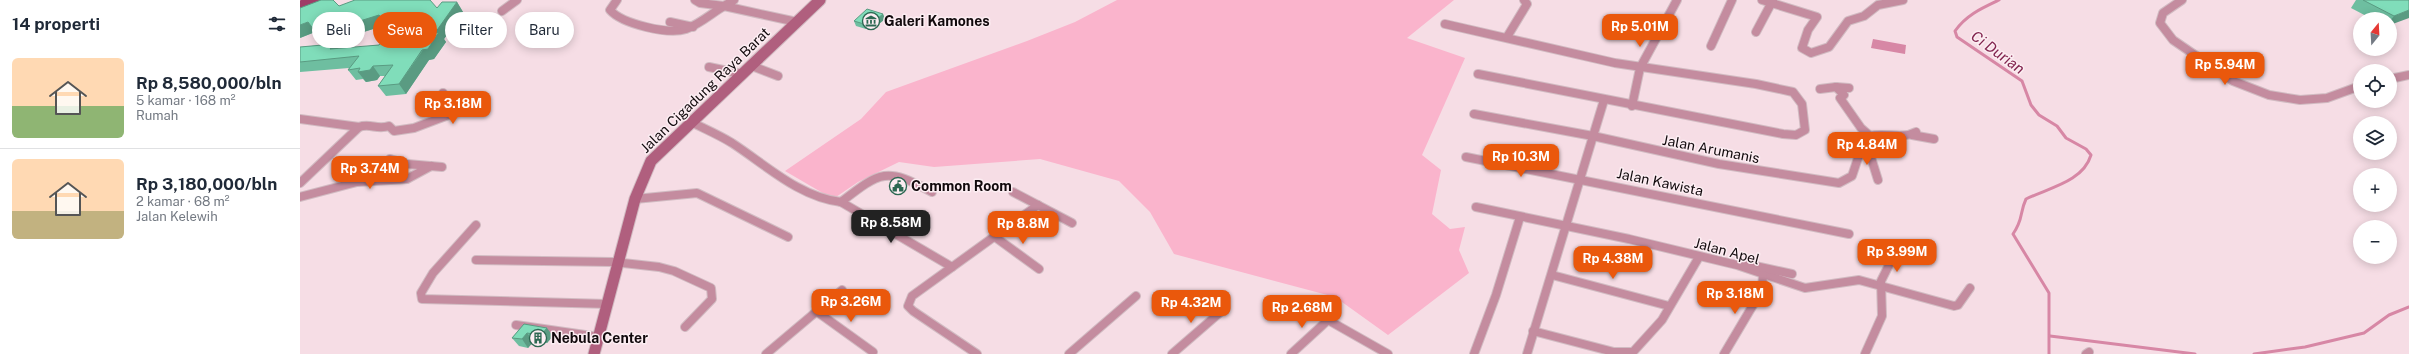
<!DOCTYPE html>
<html lang="id">
<meta charset="utf-8">
<style>
:root{--surface:#fff;--page:#f2f2f3;--text:#1f2937;--muted:#747a83;--line:#e0e1e3;--accent:#ea580c}
body{margin:0;font-family:"Public Sans",sans-serif;background:var(--page);color:var(--text);height:100vh;display:flex;flex-direction:column;font-size:15px;white-space:nowrap}
*{box-sizing:border-box;margin:0}
p{font-size:13px;color:var(--muted)}
.icon{flex:none;width:22px;height:22px;fill:none;stroke:currentColor;stroke-width:2;stroke-linecap:round;stroke-linejoin:round}
.map{position:relative;flex:1;overflow:hidden}
.panel{display:flex;flex-direction:column;background:var(--surface);width:300px}
.panel>*{flex:none}
.hud{position:absolute;left:12px;top:12px;width:380px;height:36px;display:flex;gap:8px}
.needle{width:26px;rotate:18deg}
.tools{position:absolute;left:2053px;top:12px;display:grid;gap:8px}
.tools a{display:grid;place-items:center;width:44px;height:44px;border-radius:50%;background:var(--surface);box-shadow:0 2px 10px #0003;font-size:20px}
.price{position:absolute;translate:-50% -34px;padding:0 9px;border-radius:8px;background:var(--accent);color:#fff;font-size:13px;line-height:26px;filter:drop-shadow(0 1px 2px #0008)}
.price::after{content:'';position:absolute;left:50%;top:24px;width:12px;height:9px;margin-left:-6px;background:inherit;clip-path:polygon(0 0,100% 0,50% 100%)}
.price.active{background:#222;color:#fff}
ul{padding:0;list-style:none}
li{display:flex;align-items:center;gap:12px;height:100px;padding:0 12px}
li+li{border-top:1px solid var(--line)}
li span{display:grid;place-items:center;flex:none;width:112px;height:80px;border-radius:6px;color:#555}
li>.icon{margin-inline-start:auto}
span .icon{width:48px;height:48px;fill:#fffc;stroke-width:1}
li b{font-size:17px}
h2{display:flex;justify-content:space-between;align-items:center;height:48px;padding:0 12px;font-size:17px}
.pill{padding:0 14px;border-radius:18px;background:var(--surface);box-shadow:0 2px 10px #0003;font-size:14px;line-height:36px}
.pill.active{background:var(--accent);color:#fff}
main{display:flex;flex:1;min-height:0}
.map>svg:first-child{display:block}
.green{fill:#fab4cc}
.water{fill:#d787a5}
.lines{fill:none;stroke-linecap:round;stroke-linejoin:round}
.stream{stroke:#d787a5;stroke-width:3}
.street-casing{stroke:#d1bbc2;stroke-width:10}
.secondary-casing{stroke:#d1bbc2;stroke-width:13}
.primary-casing{stroke:#d1bbc2;stroke-width:14}
.street{stroke:#c48c9f;stroke-width:8}
.secondary{stroke:#b05f7e;stroke-width:11}
.primary{stroke:#9f3c67;stroke-width:12}
.wall{fill:#6ebea0}
.shaded-wall{fill:#5a9b82}
.building{fill:#80ddba;stroke:#5a9b82}
.labels{text-anchor:middle;dominant-baseline:central;stroke-width:3;stroke-linejoin:round;paint-order:stroke}
.poi-label{font-size:14px;font-weight:bold;fill:#11090c;stroke:#fcedf2;text-anchor:start}
.street-label{font-size:14px;fill:#11090c;stroke:#fcedf2}
.water-label{font-size:15px;font-style:italic;fill:#82254f;stroke:#fcedf2}
</style>
<main>
<section class="panel">
<h2>14 properti<svg class="icon" aria-label="filters" viewBox="0 0 24 24"><path d="M4 7h16M4 17h16"/><circle cx="9" cy="7" r="2"/><circle cx="15" cy="17" r="2"/></svg></h2>
<ul>
<li><span style="background:linear-gradient(#ffd9b3 60%,#8fb573 0)"><svg class="icon" aria-label="home" viewBox="0 0 24 24"><path d="M3 11l9-7 9 7M6 9v11h12V9"/></svg></span><div><b>Rp 8,580,000/bln</b><p>5 kamar · 168 m²</p><p>Rumah</p></div></li>
<li><span style="background:linear-gradient(#ffd9b3 65%,#c2b280 0)"><svg class="icon" aria-label="home" viewBox="0 0 24 24"><path d="M3 11l9-7 9 7M6 9v11h12V9"/></svg></span><div><b>Rp 3,180,000/bln</b><p>2 kamar · 68 m²</p><p>Jalan Kelewih</p></div></li>
</ul>
</section>
<div class="map">
<svg width="2109" height="354" viewBox="0 0 2109 354">
<rect width="100%" height="100%" fill="#f6dde5"/>
<!-- green -->
<polygon class="green" points="817,0 1154,0 1107,38 1165,58 1122,155 1141,170 1132,214 1150,229 1165,227 1159,250 1169,273 1088,335 1035,297 874,254 850,212 819,181 740,159 634,167 599,162 558,182 533,199 485,171 561,119 586,92 727,41 775,22"/>
<!-- water -->
<polygon class="water" points="1573,39 1606,45 1605,54 1571,48"/>
<g class="lines">
<!-- stream -->
<g class="stream">
<path d="M 1699,0 C 1682,8 1666,15 1655,31 L 1657,37 L 1722,81 L 1731,105 L 1739,115 L 1757,126 L 1766,138 L 1786,149 L 1791,155 C 1783,182 1748,188 1726,199 C 1719,214 1724,218 1713,234 L 1749,293 L 1749,354"/>
<polyline points="1750,336 1895,354"/>
<polyline points="1954,354 2005,347 2064,333 2089,315 2109,307"/>
</g>
<!-- street casing -->
<g class="street-casing">
<g id="street">
<path d="M 317,0 L 310,10 C 322,24 369,35 386,29 C 400,24 412,13 424,6"/>
<polyline points="395,0 400,3 424,6"/>
<polyline points="434,0 424,6 497,22"/>
<polyline points="1462,0 1517,17 1508,30 1502,48 1511,53 1529,47 1548,21 1564,16 1578,5 1603,0"/>
<polyline points="1882,0 1863,13 1860,23 1873,40 1933,81 1969,95 2000,100 2027,98 2060,86"/>
<polyline points="202,11 217,0"/>
<polyline points="370,22 393,27"/>
<polyline points="1145,24 1315,63 1456,84 1493,92 1502,104 1505,130 1496,135 1483,134 1178,74"/>
<polyline points="1456,32 1473,0"/>
<polyline points="1207,37 1227,4 1224,0"/>
<polyline points="1411,46 1432,0"/>
<polyline points="452,66 478,76"/>
<polyline points="409,67 442,74"/>
<polyline points="2090,79 2109,75"/>
<polyline points="1549,88 1536,87 1544,95 1540,98 1561,128 1570,136 1568,148 1578,180"/>
<polyline points="1520,89 1536,87"/>
<polyline points="1332,106 1340,68 1377,0"/>
<path d="M 1174,114 L 1293,136 L 1419,164 L 1539,183 L 1552,176 L 1560,152 L 1570,136 C 1586,132 1601,140 1616,132"/>
<polyline points="0,119 59,127"/>
<path d="M 391,122 C 405,129 419,135 432,143 C 466,165 499,197 541,202"/>
<polyline points="1612,135 1634,139"/>
<polyline points="1166,157 1549,234"/>
<polyline points="90,159 107,164 142,167"/>
<path d="M 0,183 L 59,127 C 70,123 77,130 89,126 L 94,131 L 114,128 L 159,111 L 162,102 L 159,98 L 143,99 L 143,93"/>
<polyline points="713,192 772,223"/>
<polyline points="0,197 57,182 107,179 131,166"/>
<polyline points="335,199 397,193 488,237"/>
<polyline points="541,202 652,267"/>
<path d="M 541,202 C 581,171 586,167 632,192"/>
<polyline points="1176,207 1329,239 1437,265 1505,288 1559,280 1654,306 1658,305 1670,288"/>
<polyline points="176,225 133,273 121,293 122,299 308,304"/>
<polyline points="695,237 739,269"/>
<polyline points="176,260 314,262 359,267 374,271 411,288 412,299 385,327"/>
<polyline points="1446,264 1492,274"/>
<polyline points="1252,275 1369,306"/>
<polyline points="516,311 573,352"/>
<polyline points="216,325 299,337"/>
<polyline points="1233,331 1314,352 1333,352 1362,320 1399,257"/>
<polyline points="466,354 542,290"/>
<polyline points="677,354 613,311 608,306 612,296 738,205"/>
<polyline points="769,354 836,296"/>
<polyline points="872,354 924,309"/>
<polyline points="991,354 1028,320 1088,354"/>
<polyline points="1174,354 1196,295 1220,217"/>
<polyline points="1227,354 1304,100"/>
<polyline points="1424,354 1462,290 1463,275"/>
<polyline points="1565,354 1582,316 1581,281 1595,253"/>
<polyline points="1786,354 1789,352"/>
</g>
</g>
<!-- secondary casing -->
<g class="secondary-casing">
<polyline id="secondary" points="294,354 335,199 351,161 520,0"/>
</g>
<!-- primary casing -->
<g class="primary-casing">
<polyline id="primary" points="0,7 18,0"/>
</g>
<!-- street -->
<use href="#street" class="street"/>
<!-- secondary -->
<use href="#secondary" class="secondary"/>
<!-- primary -->
<use href="#primary" class="primary"/>
</g>
<!-- wall -->
<g class="wall">
<polygon points="21,0 39,6 137,8 157,2 163,12 144,39 146,42 134,59 129,60 106,94 86,96 78,86 85,76 80,76 77,80 66,82 63,79 56,80 48,70 49,68 0,72 0,47 34,44 38,49 79,45 90,30 86,25 54,35 52,33 25,44 15,32 0,38"/>
<polygon points="2056,0 2109,0 2090,25 2090,19 2072,19 2051,8"/>
<polygon points="583,14 585,19 574,28 569,27 566,29 556,26 554,21"/>
<polygon points="224,324 253,336 247,343 234,341 228,348 219,346 212,338"/>
</g>
<!-- shaded-wall -->
<g class="shaded-wall">
<polygon points="157,2 163,12 144,39 146,42 134,59 129,60 106,94 99,84"/>
<polygon points="2109,10 2109,18 2090,25 2090,21 2094,16"/>
<polygon points="583,14 585,19 574,28 572,23"/>
<polygon points="79,15 86,25 54,35 52,33 25,44 17,34 45,23"/>
<polygon points="567,21 569,27 566,29 564,24"/>
<polygon points="8,22 15,32 0,38 0,25"/>
<polygon points="34,44 42,54 30,49"/>
<polygon points="73,66 80,76 77,80 66,82 58,72"/>
<polygon points="247,328 253,336 247,343 241,335"/>
<polygon points="227,333 234,341 228,348 222,339"/>
</g>
<!-- building -->
<g class="building">
<polygon points="21,0 33,0 39,6 55,0 130,0 137,8 142,2 157,2 135,33 139,32 128,49 122,50 99,84 78,86 93,65 73,66 70,70 58,72 60,68 48,70 59,56 0,62 0,47 34,44 30,49 79,45 91,29 79,15 47,25 45,23 17,34 8,22 0,25 0,8"/>
<polygon points="2063,0 2109,0 2109,10 2094,16"/>
<polygon points="567,9 583,14 572,23 567,21 564,24 554,21"/>
<polygon points="224,324 247,328 241,335 227,333 222,339 212,338"/>
</g>
<!-- icons -->
<defs>
<g id="museum-ring" transform="scale(0.9)"><circle r="9.5" fill="#fcedf2" stroke="#2c6852" stroke-width="1.5"/><path d="M0-6L6-3V-2H-6V-3ZM-5-1h2V3h-2ZM-1-1h2V3h-2ZM3-1h2V3H3ZM-6 4H6V6H-6Z" fill="#2c6852"/></g>
<g id="civic-ring" transform="scale(0.9)"><circle r="9.5" fill="#fcedf2" stroke="#2c6852" stroke-width="1.5"/><path d="M-.6-6.5H3V-4.5H.6V-3L4-1V1h2V6H-6V1h2V-1L-.6-3ZM-1.2 2.5V6h2.4V2.5Z" fill="#2c6852"/></g>
<g id="building-ring" transform="scale(0.9)"><circle r="9.5" fill="#fcedf2" stroke="#2c6852" stroke-width="1.5"/><path d="M-4-6H4V6H1V3H-1V6H-4ZM-2.5-4.3h1.7v1.8h-1.7ZM.8-4.3h1.7v1.8H.8ZM-2.5-1h1.7V.8h-1.7ZM.8-1h1.7V.8H.8Z" fill="#2c6852"/></g>
</defs>
<g fill-rule="evenodd">
<use href="#museum-ring" x="571" y="21"/>
<use href="#civic-ring" x="598" y="186"/>
<use href="#building-ring" x="238" y="338"/>
</g>
<g class="labels">
<!-- poi labels -->
<g class="poi-label">
<text x="584" y="21">Galeri Kamones</text>
<text x="611" y="186">Common Room</text>
<text x="251" y="338">Nebula Center</text>
</g>
<!-- street labels -->
<g class="street-label">
<text transform="translate(405 90) rotate(-44)">Jalan Cigadung Raya Barat</text>
<text transform="translate(1411 149) rotate(11)">Jalan Arumanis</text>
<text transform="translate(1360 182) rotate(12)">Jalan Kawista</text>
<text transform="translate(1427 251) rotate(15)">Jalan Apel</text>
</g>
<!-- water labels -->
<g class="water-label">
<text transform="translate(1698 52) rotate(36)">Ci Durian</text>
</g>
</g>
</svg>
<div class="tools">
<a><svg class="needle" viewBox="-14 -14 28 28"><path d="M0-13l5 13h-10z" fill="#e53935"/><path d="M0 13l5-13h-10z" fill="#747a83"/></svg></a>
<a><svg class="icon" aria-label="locate" viewBox="0 0 24 24"><circle cx="12" cy="12" r="6"/><path d="M12 2v4M12 18v4M2 12h4M18 12h4"/></svg></a>
<a><svg class="icon" aria-label="layers" viewBox="0 0 24 24"><path d="M12 4l9 5-9 5-9-5zM3 14l9 5 9-5"/></svg></a>
<a>+</a>
<a>−</a>
</div>
<b class="price" style="left:1340px;top:48px">Rp 5.01M</b>
<b class="price" style="left:1925px;top:86px">Rp 5.94M</b>
<b class="price" style="left:153px;top:125px">Rp 3.18M</b>
<b class="price" style="left:1567px;top:166px">Rp 4.84M</b>
<b class="price" style="left:1221px;top:178px">Rp 10.3M</b>
<b class="price" style="left:70px;top:190px">Rp 3.74M</b>
<b class="price active" style="left:591px;top:244px">Rp 8.58M</b>
<b class="price" style="left:723px;top:245px">Rp 8.8M</b>
<b class="price" style="left:1597px;top:273px">Rp 3.99M</b>
<b class="price" style="left:1313px;top:280px">Rp 4.38M</b>
<b class="price" style="left:1435px;top:315px">Rp 3.18M</b>
<b class="price" style="left:551px;top:323px">Rp 3.26M</b>
<b class="price" style="left:891px;top:324px">Rp 4.32M</b>
<b class="price" style="left:1002px;top:329px">Rp 2.68M</b>
<div class="hud">
<a class="pill">Beli</a>
<a class="pill active">Sewa</a>
<a class="pill">Filter</a>
<a class="pill">Baru</a>
</div>
</div>
</main>
